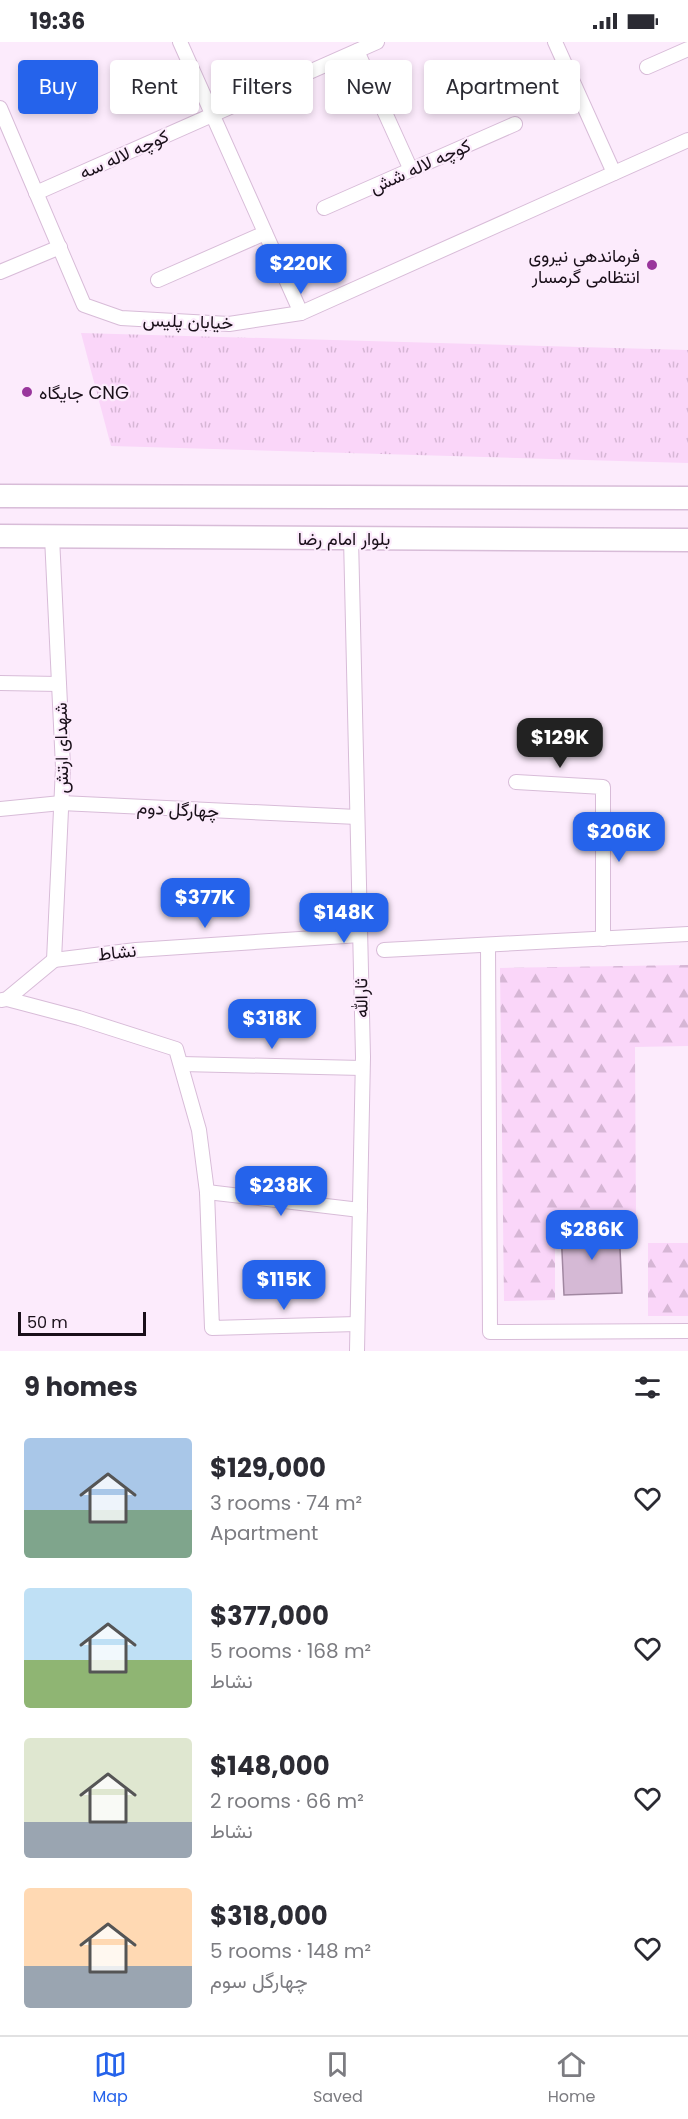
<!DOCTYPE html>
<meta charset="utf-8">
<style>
:root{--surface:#fff;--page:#f2f2f3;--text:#2b2b33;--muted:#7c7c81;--line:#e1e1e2;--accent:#2563eb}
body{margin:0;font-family:Poppins,Vazirmatn,sans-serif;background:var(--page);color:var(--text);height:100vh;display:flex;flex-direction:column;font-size:22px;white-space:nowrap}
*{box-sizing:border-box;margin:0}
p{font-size:20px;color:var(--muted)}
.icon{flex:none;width:33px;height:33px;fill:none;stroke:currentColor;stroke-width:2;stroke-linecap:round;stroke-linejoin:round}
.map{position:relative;height:1309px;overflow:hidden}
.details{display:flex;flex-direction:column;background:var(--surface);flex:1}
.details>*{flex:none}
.hud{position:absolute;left:18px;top:18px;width:652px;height:54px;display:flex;gap:12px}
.scale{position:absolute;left:18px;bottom:15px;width:128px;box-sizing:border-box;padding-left:6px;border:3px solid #190f19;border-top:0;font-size:16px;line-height:21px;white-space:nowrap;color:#190f19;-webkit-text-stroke:4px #fcebfc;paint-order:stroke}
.price{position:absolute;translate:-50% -51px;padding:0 14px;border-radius:12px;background:var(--accent);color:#fff;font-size:20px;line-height:39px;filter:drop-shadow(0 2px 3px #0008)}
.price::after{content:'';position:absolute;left:50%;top:36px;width:18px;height:14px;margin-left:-9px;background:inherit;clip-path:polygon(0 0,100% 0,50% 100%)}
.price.active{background:#222;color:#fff}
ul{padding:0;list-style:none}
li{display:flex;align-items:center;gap:18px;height:150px;padding:0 24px}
li span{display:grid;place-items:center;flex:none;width:168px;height:120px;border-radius:6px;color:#555}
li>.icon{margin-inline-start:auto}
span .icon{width:72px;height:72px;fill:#fffc;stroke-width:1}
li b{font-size:26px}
h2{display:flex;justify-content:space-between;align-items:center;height:72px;padding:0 24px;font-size:26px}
.pill{padding:0 21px;border-radius:6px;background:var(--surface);box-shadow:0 3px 9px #0003;font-size:21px;line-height:54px}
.pill.active{background:var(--accent);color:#fff}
.status{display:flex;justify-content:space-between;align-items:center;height:42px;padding:0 30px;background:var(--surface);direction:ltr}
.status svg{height:16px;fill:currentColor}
.menu{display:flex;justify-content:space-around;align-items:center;height:84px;border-top:2px solid var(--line);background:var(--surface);font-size:16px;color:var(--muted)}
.menu a{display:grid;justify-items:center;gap:3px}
.menu .active{color:var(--accent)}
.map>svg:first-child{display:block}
.forest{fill:url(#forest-firs)}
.park{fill:url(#park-tufts)}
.building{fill:#d5b9d5;stroke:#a187a1;stroke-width:1.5}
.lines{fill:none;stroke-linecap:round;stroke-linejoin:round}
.street-casing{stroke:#d8bcd8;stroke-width:16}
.primary-casing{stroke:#d8bcd8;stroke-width:25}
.street{stroke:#fff;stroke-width:14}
.primary{stroke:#fff;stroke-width:22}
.poi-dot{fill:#99369c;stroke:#fcebfc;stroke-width:2}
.labels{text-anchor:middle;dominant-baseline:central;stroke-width:4.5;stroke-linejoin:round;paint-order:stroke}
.street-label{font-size:18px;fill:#190f19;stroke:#fcebfc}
.poi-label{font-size:18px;fill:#190f19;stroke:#fcebfc;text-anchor:end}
</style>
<div class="status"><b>19:36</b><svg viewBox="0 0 49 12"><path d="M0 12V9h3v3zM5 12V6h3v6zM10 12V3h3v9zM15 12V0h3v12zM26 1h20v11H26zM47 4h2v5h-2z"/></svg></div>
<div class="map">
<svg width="688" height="1309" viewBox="0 0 688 1309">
<defs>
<pattern id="forest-firs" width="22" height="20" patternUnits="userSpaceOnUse" patternTransform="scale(1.5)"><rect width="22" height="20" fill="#fad6f9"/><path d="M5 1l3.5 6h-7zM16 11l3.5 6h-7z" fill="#d6b6d5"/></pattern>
<pattern id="park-tufts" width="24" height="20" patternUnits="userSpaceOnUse" patternTransform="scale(1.5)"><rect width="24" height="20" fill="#fad6f9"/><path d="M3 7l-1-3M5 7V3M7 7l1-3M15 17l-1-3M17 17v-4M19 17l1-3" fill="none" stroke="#d6b6d5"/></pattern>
</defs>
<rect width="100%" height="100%" fill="#fcebfc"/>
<!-- forest -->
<g class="forest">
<polygon points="688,923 688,1004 635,1005 636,1174 555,1175 555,1258 504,1259 500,926"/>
<rect x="648" y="1201" width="40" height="73"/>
</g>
<!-- park -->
<polygon class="park" points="81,291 688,308 688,421 111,404"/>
<!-- building -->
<polygon class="building" points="619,1185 622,1251 564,1253 561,1188"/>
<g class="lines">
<!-- street casing -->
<g class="street-casing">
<g id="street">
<polyline points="180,0 301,271"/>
<polyline points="555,0 614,131"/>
<polyline points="357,9 411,128"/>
<polyline points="647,25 688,7"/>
<polyline points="0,66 84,263 121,276 229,282 301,271 688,98"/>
<polyline points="36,151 377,0"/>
<polyline points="324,166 515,82"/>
<polyline points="0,230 60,205"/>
<polyline points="158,238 265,191"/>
<polyline points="52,495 63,725 54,918"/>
<polyline points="351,496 363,1015 357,1309"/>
<polyline points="0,641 59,642"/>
<polyline points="516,740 603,745 603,897"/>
<polyline points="0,767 61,761 357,775"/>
<polyline points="488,903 490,1290 688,1289"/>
<polyline points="384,908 688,892"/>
<polyline points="54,918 136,908 360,893"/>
<polyline points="7,957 79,976 176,1007 199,1088 207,1150 212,1286 357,1282"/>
<polyline points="2,958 7,957 54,918"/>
<polyline points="181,1022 362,1026"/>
<polyline points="207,1150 360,1168"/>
</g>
</g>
<!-- primary casing -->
<g class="primary-casing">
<g id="primary">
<polyline points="0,454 688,456"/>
<polyline points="0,494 688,498"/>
</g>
</g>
<!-- street -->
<use href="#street" class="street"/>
<!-- primary -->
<use href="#primary" class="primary"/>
</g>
<!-- markers -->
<g class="poi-dot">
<circle cx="652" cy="223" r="6"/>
<circle cx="27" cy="350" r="6"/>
</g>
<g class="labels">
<!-- street labels -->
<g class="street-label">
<text transform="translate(124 112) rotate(-24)">کوچه لاله سه</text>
<text transform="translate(420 124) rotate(-24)">کوچه لاله شش</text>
<text transform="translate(188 279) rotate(2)">خیابان پلیس</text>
<text x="344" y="496">بلوار امام رضا</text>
<text transform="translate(61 706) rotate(-91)">شهدای ارتش</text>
<text transform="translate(178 767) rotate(3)">چهارگل دوم</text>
<text transform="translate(117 910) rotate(-6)">نشاط</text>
<text transform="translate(361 956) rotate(-91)">ثارالله</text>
</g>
<!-- poi labels -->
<g class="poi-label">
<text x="640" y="213">فرماندهی نیروی<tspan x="640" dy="21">انتظامی گرمسار</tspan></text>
<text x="39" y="350" text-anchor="start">جایگاه CNG</text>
</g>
</g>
</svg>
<div class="scale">50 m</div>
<b class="price" style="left:301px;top:253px">$220K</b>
<b class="price active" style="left:560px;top:727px">$129K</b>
<b class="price" style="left:619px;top:821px">$206K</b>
<b class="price" style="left:205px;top:887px">$377K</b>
<b class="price" style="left:344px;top:902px">$148K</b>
<b class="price" style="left:272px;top:1008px">$318K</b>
<b class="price" style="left:281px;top:1175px">$238K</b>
<b class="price" style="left:592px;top:1219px">$286K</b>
<b class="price" style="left:284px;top:1269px">$115K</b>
<div class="hud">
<a class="pill active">Buy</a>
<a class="pill">Rent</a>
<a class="pill">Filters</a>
<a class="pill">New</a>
<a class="pill">Apartment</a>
</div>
</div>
<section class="details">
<h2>9 homes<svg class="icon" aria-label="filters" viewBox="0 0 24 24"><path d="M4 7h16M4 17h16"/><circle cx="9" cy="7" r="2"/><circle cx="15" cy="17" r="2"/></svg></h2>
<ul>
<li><span style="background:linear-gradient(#a9c7e8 60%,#7fa58c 0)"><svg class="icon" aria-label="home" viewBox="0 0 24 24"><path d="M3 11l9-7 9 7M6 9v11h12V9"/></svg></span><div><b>$129,000</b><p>3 rooms · 74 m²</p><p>Apartment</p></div><svg class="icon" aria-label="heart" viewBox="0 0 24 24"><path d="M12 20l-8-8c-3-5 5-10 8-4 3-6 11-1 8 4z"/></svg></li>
<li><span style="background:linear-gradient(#bfe0f5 60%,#8fb573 0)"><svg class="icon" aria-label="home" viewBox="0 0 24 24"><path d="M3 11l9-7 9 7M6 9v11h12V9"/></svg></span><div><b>$377,000</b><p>5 rooms · 168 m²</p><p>نشاط</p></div><svg class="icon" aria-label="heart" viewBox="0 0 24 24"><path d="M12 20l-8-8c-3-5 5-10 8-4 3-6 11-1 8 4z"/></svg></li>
<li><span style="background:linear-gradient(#dfe7d0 70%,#9aa5b1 0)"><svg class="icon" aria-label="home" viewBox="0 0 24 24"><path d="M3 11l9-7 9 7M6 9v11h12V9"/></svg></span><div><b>$148,000</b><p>2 rooms · 66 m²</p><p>نشاط</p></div><svg class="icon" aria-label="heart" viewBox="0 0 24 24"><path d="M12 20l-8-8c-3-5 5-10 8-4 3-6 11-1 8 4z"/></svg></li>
<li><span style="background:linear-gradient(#ffd9b3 65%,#9aa5b1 0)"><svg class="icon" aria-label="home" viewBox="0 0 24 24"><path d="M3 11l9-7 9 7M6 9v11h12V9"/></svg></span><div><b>$318,000</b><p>5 rooms · 148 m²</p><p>چهارگل سوم</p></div><svg class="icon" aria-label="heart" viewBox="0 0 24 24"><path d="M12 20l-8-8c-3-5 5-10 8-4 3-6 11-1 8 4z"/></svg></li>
</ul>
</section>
<nav class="menu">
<a class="active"><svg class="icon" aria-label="map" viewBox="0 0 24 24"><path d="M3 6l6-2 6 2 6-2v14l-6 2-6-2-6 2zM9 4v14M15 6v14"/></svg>Map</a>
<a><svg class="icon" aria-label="saved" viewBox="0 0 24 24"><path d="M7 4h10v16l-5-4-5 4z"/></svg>Saved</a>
<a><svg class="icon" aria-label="home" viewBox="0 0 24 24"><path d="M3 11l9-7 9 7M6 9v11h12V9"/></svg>Home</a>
</nav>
